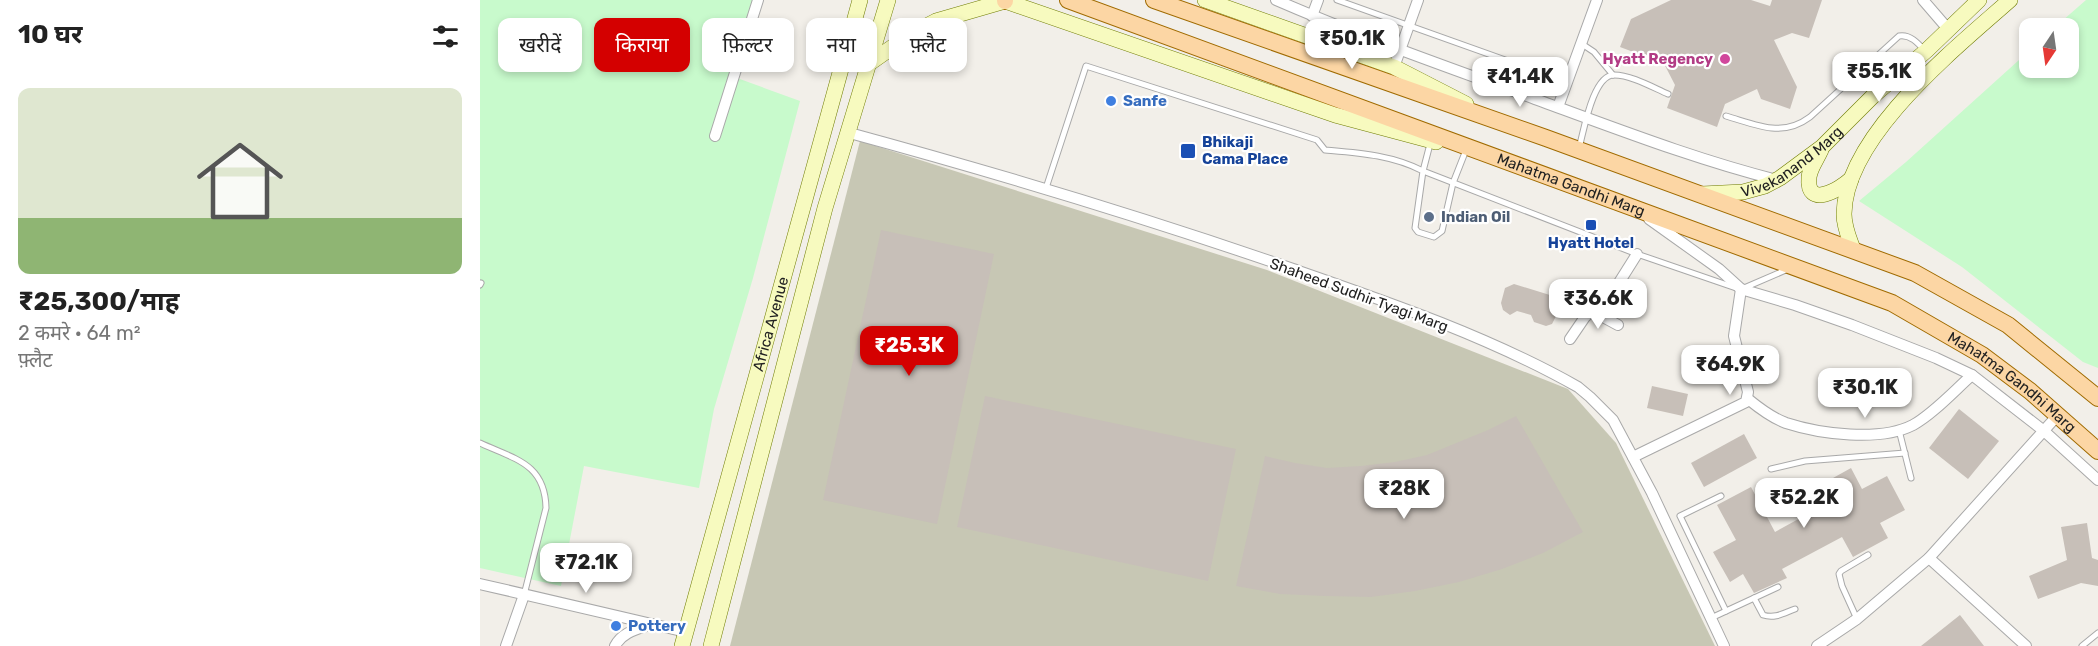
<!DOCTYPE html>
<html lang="hi">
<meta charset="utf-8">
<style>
:root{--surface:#fff;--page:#f6f6f6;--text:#222;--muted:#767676;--accent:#d40000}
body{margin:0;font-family:Rubik,"Noto Sans Devanagari",sans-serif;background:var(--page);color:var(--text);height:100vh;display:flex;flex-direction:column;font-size:22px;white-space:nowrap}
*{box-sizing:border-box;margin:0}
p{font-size:20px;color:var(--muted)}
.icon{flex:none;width:33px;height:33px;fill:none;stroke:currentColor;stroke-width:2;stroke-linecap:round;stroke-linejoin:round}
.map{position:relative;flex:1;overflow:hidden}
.panel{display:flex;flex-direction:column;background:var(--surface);width:480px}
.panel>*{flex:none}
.hud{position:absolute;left:18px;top:18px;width:570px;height:54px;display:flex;gap:12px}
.needle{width:39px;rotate:193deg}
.buttons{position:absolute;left:1539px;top:18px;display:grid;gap:12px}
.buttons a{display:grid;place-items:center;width:60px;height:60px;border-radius:12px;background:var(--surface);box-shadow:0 3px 9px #0003;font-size:30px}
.price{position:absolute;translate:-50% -51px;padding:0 14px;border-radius:12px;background:#fff;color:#222;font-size:20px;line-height:39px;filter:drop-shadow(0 2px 3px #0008)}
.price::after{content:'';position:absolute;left:50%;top:36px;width:18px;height:14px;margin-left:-9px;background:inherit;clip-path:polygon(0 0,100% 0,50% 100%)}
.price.active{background:var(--accent);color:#fff}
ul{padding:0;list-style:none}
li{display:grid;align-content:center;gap:12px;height:318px;padding:0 18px}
li span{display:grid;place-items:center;height:186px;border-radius:12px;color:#555}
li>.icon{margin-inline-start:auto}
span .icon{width:108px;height:108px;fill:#fffc;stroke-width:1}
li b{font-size:26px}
h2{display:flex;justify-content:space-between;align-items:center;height:72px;padding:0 18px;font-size:26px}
.pill{padding:0 21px;border-radius:12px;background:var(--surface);box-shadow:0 3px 9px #0003;font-size:21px;line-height:54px}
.pill.active{background:var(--accent);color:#fff}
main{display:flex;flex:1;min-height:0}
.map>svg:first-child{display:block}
.construction{fill:#c7c7b4}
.park{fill:#c8facc}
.building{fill:#c7bfb8}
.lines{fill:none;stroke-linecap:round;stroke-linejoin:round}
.lane-casing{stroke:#a9a9a9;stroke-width:7}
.street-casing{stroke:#a9a9a9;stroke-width:12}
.secondary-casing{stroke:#707d05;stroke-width:16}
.primary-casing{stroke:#a06b00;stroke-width:18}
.lane{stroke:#fff;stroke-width:5}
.street{stroke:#fff;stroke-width:10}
.secondary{stroke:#f7fabf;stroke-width:15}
.primary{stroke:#fcd6a4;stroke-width:16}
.hotel-dot{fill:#d1479c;stroke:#fff;stroke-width:2}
.shop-dot{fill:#3f7fe0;stroke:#fff;stroke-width:2}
.transit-dot{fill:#1a4fb4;stroke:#fff;stroke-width:2}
.service-dot{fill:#5c6f8a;stroke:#fff;stroke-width:2}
.labels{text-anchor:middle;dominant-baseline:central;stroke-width:4.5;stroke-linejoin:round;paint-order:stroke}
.hotel-label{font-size:15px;font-weight:bold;fill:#b23c85;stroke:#fff;text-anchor:end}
.shop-label{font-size:15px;font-weight:bold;fill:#366cbe;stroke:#fff;text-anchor:start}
.transit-label{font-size:15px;font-weight:bold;fill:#164399;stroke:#fff;text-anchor:start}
.street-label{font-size:15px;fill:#222;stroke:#fff}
.service-label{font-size:15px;font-weight:bold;fill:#4e5e75;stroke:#fff;text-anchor:start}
</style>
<main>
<section class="panel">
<h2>10 घर<svg class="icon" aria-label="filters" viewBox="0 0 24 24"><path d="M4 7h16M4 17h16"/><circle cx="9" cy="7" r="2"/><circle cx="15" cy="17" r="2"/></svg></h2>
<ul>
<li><span style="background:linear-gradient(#dfe7d0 70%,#8fb573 0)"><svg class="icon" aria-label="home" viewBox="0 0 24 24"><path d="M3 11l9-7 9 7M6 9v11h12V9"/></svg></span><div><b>₹25,300/माह</b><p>2 कमरे · 64 m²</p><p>फ़्लैट</p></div></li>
</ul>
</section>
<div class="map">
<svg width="1618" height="646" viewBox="0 0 1618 646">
<rect width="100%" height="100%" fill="#f2efe9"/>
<!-- construction -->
<polygon class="construction" points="380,141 787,270 1088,389 1136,443 1235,646 250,646"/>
<!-- park -->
<g class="park">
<polygon points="0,0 274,0 257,78 320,101 273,278 234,409 219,488 104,466 81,586 0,568"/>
<polygon points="1606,0 1618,0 1618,368 1603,362 1482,267 1379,201 1426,162 1549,51 1550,68 1588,68 1588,28 1574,28"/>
</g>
<!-- building -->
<g class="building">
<polygon points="1191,0 1271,0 1290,6 1292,0 1342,0 1329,38 1312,33 1294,40 1317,87 1310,109 1281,99 1277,89 1245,104 1237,127 1187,108 1195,85 1177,50 1164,56 1140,47 1151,19"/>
<polygon points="401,230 514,254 457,524 343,500"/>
<polygon points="1034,284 1073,296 1079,310 1072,324 1066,326 1054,322 1051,315 1037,311 1030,315 1023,310 1021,303 1025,288"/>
<polygon points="1172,386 1208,394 1203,416 1167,408"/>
<polygon points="505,396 756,449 728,581 477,527"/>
<polygon points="1479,409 1519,441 1488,479 1449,448"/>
<polygon points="1036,416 1103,532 1063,553 1022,569 979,582 935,591 891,597 845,596 800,594 756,586 785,456 815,463 847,468 881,466 915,462 947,455 1008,430"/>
<polygon points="1264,434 1277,458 1224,487 1211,463"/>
<polygon points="1371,468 1382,489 1407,476 1425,510 1400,523 1408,538 1373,557 1362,537 1302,569 1307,578 1274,593 1263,574 1250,582 1233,552 1256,540 1237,505 1271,487 1295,532 1344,505 1335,488"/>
<polygon points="1607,523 1612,558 1618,560 1618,586 1601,583 1558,599 1549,576 1587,560 1581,527"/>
<polygon points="1480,615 1504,646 1441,646"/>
</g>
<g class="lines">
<!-- lane casing -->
<g class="lane-casing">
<g id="lane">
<polyline points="857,0 1087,82"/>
<polyline points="1102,44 1114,52 1133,75"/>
<path d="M 1246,116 C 1277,125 1302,138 1330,117 L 1419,36 C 1430,34 1438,43 1445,51"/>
<polyline points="950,144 943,171 1157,254 1256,288"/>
<path d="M 1099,148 C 1104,130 1113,75 1134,75 C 1151,75 1172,87 1188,94"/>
<path d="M 566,188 L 606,66 L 837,140 L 845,150 C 879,153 912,155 943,171 L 935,228 L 938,232 L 954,237 L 962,231 L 973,183 L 986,150"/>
<polyline points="0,285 1,283"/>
<polyline points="1264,288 1308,269"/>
<polyline points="1419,430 1431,478"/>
<path d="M 0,443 C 34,459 65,463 66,508 L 44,595"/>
<polyline points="1291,469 1325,461 1425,453"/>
<polyline points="1241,496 1200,516 1246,611"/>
<path d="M 1274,598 L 1283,615 C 1295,619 1304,613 1315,609"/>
<polyline points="1231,618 1298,587"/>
<polyline points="1377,619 1362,586 1359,574 1361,571 1388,555"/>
<polyline points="1602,646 1618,633"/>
</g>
</g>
<!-- street casing -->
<g class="street-casing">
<g id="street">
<path d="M 796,0 C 881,37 968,67 1055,99 C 1135,128 1214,159 1297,180"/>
<polyline points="1443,0 1468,29"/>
<polyline points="832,16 838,0"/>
<polyline points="914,67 938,0"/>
<polyline points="1078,107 1117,0"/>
<path d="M 366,132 C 517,173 666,218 813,269 C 908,302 1010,337 1098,387 L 1110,397 L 1133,420 L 1172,493 L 1244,646"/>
<polyline points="235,136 278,0"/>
<polyline points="1169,219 1239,269 1261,289 1315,305 1372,325 1456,358 1492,375 1564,431 1618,480"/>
<polyline points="1112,311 1138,325"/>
<polyline points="1090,339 1105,317 1135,289 1157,254"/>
<path d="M 1268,399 C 1279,408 1292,418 1306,423 C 1340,434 1400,442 1433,425 C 1453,414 1475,390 1492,375"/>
<polyline points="1153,457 1266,402 1268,392 1254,336 1261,289"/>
<polyline points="1449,558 1546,646"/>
<polyline points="0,584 206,632"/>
<polyline points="26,646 44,595"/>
<path d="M 135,646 C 142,632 158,629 172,624"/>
<polyline points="1337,646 1377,619 1449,558 1577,416"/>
</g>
</g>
<!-- secondary casing -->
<g class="secondary-casing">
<g id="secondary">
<polyline points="522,0 855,115 956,142"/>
<polyline points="725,0 914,67 986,104"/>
<polyline points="387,65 431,34 456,21 525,1"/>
<path d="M 1341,150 C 1337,159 1330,168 1329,177 C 1326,210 1360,189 1371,179"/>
<path id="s1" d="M 1222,194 L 1263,192 L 1285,186 L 1300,178 L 1342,147 L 1393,96 L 1446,51 L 1499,0"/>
<path d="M 1373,249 C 1369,238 1364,227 1364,214 C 1365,136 1476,48 1530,0"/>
<path id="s2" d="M 202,646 L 380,0"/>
<polyline points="231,646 345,208 408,0"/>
</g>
</g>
<!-- primary casing -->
<g class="primary-casing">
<g id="primary">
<path id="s3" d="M 588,0 L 1412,303 L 1502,355 L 1550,391 L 1618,451"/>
<polyline points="674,0 1066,138 1435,273 1528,325 1618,398"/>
<polyline points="525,1 525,0"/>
</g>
</g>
<!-- lane -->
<use href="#lane" class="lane"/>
<!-- street -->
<use href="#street" class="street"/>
<!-- secondary -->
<use href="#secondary" class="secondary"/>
<!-- primary -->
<use href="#primary" class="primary"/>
</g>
<!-- markers -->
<circle class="hotel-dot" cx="1245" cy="59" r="6"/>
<g class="shop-dot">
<circle cx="631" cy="101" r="6"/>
<circle cx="136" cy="626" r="6"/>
</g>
<g class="transit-dot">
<rect x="700" y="143" width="16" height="16" rx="3"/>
<rect x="1105" y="219" width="12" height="12" rx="3"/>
</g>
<circle class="service-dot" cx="949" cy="217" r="6"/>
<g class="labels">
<!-- hotel labels -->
<g class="hotel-label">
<text x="1233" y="59">Hyatt Regency</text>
</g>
<!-- shop labels -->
<g class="shop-label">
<text x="643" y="101">Sanfe</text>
<text x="148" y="626">Pottery</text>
</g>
<!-- transit labels -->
<g class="transit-label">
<text x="722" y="142">Bhikaji<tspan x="722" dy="17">Cama Place</tspan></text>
<text x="1111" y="243" text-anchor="middle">Hyatt Hotel</text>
</g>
<!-- street labels -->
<g class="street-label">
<text stroke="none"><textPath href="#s1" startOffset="99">Vivekanand Marg</textPath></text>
<text stroke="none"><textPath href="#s3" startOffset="536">Mahatma Gandhi Marg</textPath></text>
<text transform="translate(879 295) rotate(20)">Shaheed Sudhir Tyagi Marg</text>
<text stroke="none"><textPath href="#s2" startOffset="334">Africa Avenue</textPath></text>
<text stroke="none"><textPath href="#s3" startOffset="1022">Mahatma Gandhi Marg</textPath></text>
</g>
<!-- service labels -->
<g class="service-label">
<text x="961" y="217">Indian Oil</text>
</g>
</g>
</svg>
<div class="buttons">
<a><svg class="needle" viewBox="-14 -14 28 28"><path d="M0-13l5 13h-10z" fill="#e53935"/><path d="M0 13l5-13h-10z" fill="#767676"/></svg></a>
</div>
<b class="price" style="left:872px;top:70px">₹50.1K</b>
<b class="price" style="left:1399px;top:103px">₹55.1K</b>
<b class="price" style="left:1040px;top:108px">₹41.4K</b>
<b class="price" style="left:1118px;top:330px">₹36.6K</b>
<b class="price active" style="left:429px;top:377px">₹25.3K</b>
<b class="price" style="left:1250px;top:396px">₹64.9K</b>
<b class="price" style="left:1385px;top:419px">₹30.1K</b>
<b class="price" style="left:924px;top:520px">₹28K</b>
<b class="price" style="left:1324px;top:529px">₹52.2K</b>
<b class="price" style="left:106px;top:594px">₹72.1K</b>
<div class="hud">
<a class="pill">खरीदें</a>
<a class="pill active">किराया</a>
<a class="pill">फ़िल्टर</a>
<a class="pill">नया</a>
<a class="pill">फ़्लैट</a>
</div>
</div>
</main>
